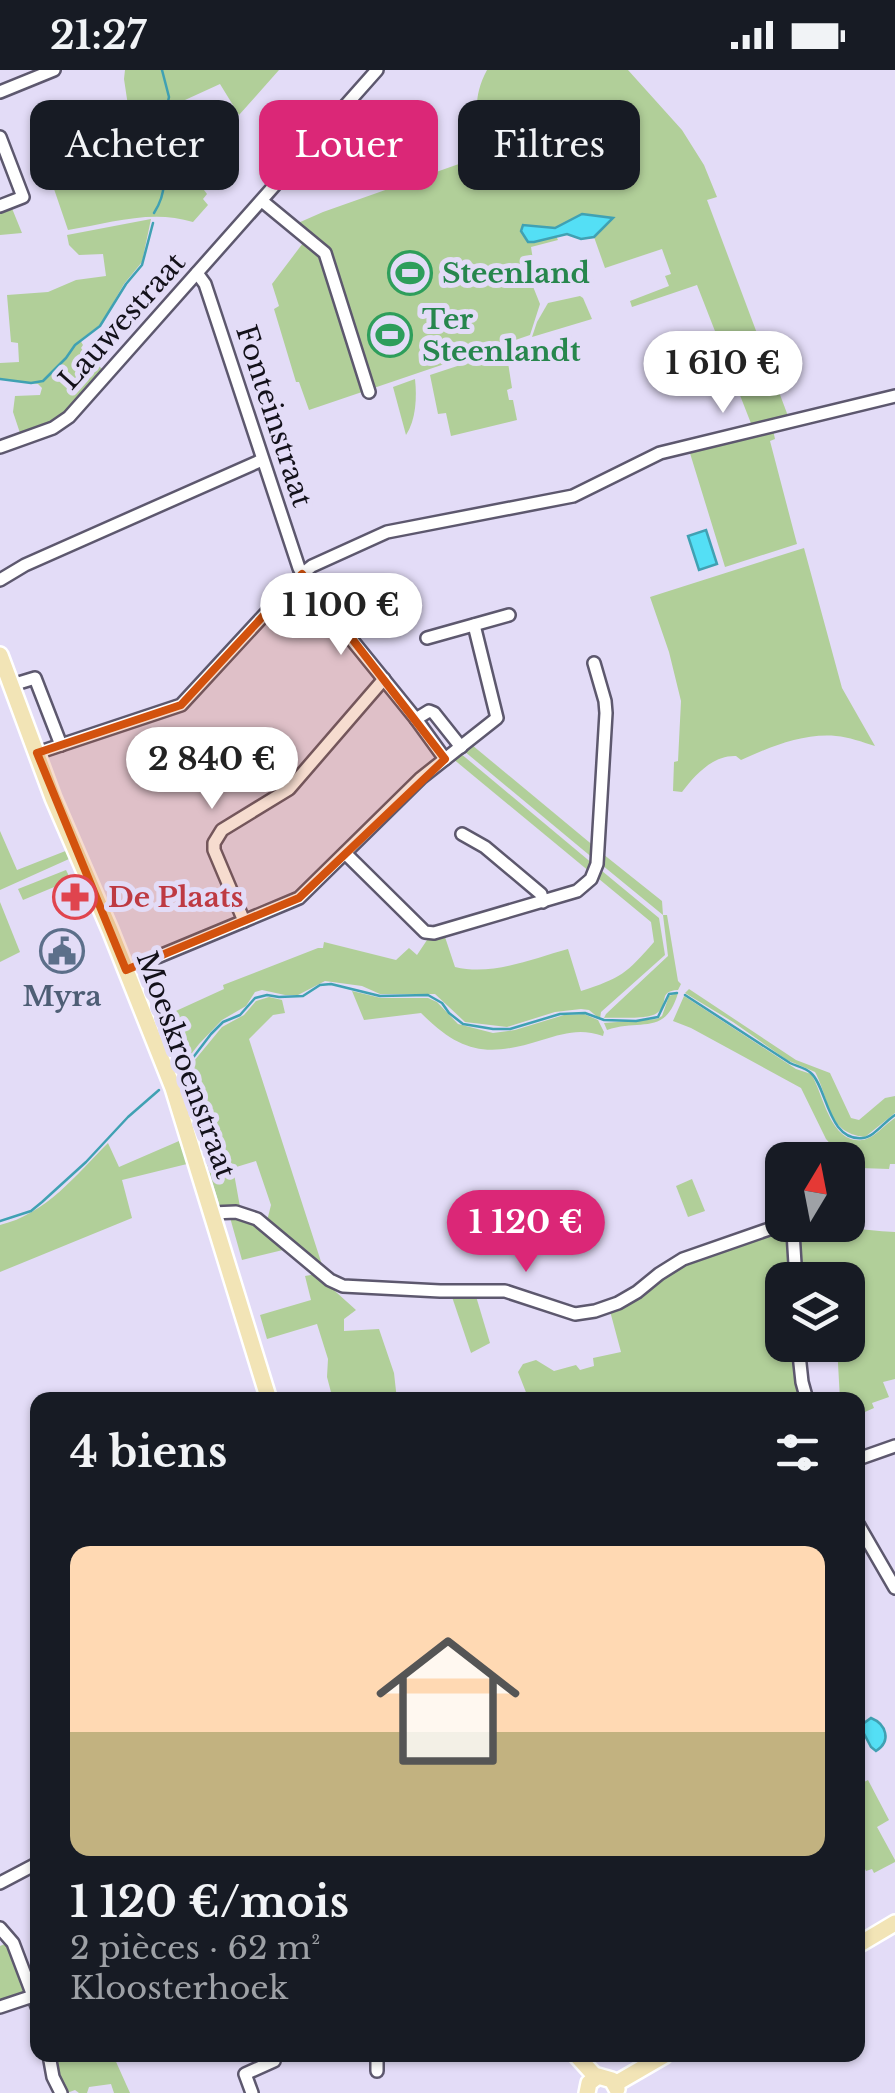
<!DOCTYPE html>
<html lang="fr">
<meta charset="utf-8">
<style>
:root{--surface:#171b24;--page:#20242c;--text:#f1f3f6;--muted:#9ea1a6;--accent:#db2777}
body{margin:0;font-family:"Libre Baskerville",serif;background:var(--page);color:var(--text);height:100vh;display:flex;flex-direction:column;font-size:38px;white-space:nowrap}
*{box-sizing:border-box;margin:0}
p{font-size:32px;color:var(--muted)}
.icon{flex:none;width:55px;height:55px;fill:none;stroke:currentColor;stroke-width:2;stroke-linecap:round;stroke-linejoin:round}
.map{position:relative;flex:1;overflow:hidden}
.panel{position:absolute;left:30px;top:1322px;width:835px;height:670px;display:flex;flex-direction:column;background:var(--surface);border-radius:20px;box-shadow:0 2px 8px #0004}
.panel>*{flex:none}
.guide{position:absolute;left:30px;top:30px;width:835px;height:90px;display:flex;gap:20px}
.needle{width:65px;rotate:10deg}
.buttons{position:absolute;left:765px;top:1072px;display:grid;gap:20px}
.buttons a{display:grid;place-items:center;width:100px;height:100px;border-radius:20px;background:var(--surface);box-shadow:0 2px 8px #0004;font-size:50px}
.price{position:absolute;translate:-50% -85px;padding:0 22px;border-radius:35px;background:#fff;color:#222;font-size:32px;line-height:65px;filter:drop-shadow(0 2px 5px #0008)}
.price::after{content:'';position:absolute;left:50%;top:60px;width:30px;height:22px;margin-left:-15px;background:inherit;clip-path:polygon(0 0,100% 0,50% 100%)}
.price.active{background:var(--accent);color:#fff}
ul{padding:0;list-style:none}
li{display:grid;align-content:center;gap:20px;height:530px;padding:0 40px}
li span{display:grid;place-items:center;height:310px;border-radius:20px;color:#555}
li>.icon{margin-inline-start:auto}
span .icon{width:180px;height:180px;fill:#fffc;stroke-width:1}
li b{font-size:42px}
h2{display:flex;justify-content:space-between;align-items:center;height:120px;padding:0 40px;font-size:42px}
.pill{padding:0 35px;border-radius:20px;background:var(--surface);box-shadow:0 2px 8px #0004;font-size:35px;line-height:90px}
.pill.active{background:var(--accent);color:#fff}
.status{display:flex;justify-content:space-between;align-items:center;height:70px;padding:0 50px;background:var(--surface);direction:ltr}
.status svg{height:28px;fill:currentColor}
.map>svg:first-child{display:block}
.green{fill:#b1cf99}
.water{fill:#54dff5;stroke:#40a1b3;stroke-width:2.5}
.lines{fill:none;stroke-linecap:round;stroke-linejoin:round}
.stream{stroke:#40a1b3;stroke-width:2.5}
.minor-casing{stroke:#5d586e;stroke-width:16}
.major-casing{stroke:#fff;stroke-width:20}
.minor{stroke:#fff;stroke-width:11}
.major{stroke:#f2e4b6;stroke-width:15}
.marked{fill:#d3520d;fill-opacity:0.2;stroke:#d3520d;stroke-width:8;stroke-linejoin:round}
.labels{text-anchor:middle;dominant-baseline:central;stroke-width:10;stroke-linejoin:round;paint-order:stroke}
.leisure-label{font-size:28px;font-weight:bold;fill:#27864d;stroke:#e3dcf7;text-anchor:start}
.street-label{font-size:28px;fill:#13111a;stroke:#e3dcf7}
.health-label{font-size:28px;font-weight:bold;fill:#be3a42;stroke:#e3dcf7;text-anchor:start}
.service-label{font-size:28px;font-weight:bold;fill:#4e5e75;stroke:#e3dcf7}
</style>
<div class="status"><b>21:27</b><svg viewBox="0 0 49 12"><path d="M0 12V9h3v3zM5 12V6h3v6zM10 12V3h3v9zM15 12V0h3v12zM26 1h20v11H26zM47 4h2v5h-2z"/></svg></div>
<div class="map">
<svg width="895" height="2023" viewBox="0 0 895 2023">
<rect width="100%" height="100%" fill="#e3dcf7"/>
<!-- green -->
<g class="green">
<path d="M 125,0 L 279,0 L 239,45 L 220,14 L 185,30 L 213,74 L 197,93 L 213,109 L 204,120 L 207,124 L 203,129 L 208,135 L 193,152 C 152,139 110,153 68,160 L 54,119 L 136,89 L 124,9 Z"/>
<path d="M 487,0 L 628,0 L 682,60 L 704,95 L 717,127 L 707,130 L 788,346 L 752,356 L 697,215 L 632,237 L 630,231 L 669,216 L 665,206 L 671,204 L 662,179 L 605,198 L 594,167 L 612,148 L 582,144 L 555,158 L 532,156 L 556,166 L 558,170 L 531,177 L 533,190 L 524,194 L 540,234 L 530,265 L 309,340 L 299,312 L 296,312 L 274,239 L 279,236 L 272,214 L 303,173 L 264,139 L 271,131 L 298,153 L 323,142 L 473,89 L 464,74 L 470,66 L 481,76 C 477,46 472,28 487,0 Z"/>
<polygon points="11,136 22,163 0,165 0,142"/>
<polygon points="151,149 142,192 124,214 101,254 80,270 83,275 81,278 86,284 94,277 103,284 97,295 104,300 61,348 20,363 13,342 15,326 40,325 42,318 38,314 0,309 0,293 19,292 18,273 11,272 7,225 48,222 76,210 106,206 103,184 79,185 69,175 67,165"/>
<polygon points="580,226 583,228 592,249 532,267 537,252 548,233"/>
<polygon points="506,280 512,318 507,320 509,330 513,330 517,350 451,366 446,343 438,344 430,305"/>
<path d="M 415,309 C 417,327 416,350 406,365 L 393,317 Z"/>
<polygon points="773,360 775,369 770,371 797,474 725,497 689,380"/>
<path d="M 804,478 L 842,618 L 875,676 C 862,672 849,667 836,666 C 803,663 770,677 741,690 L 736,686 C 713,685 695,705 682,722 L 673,721 L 674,692 L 678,691 L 681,631 L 669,582 L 650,527 Z"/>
<polygon points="472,675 595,777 594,789 464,681"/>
<polygon points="460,683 593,794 590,802 452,688"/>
<polygon points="0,761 17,800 68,780 69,789 0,820"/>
<path d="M 603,784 L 662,831 L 663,845 L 667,845 L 678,911 L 681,914 L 678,920 C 657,921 670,934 657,943 C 648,950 616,947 604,948 L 606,944 L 668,886 L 663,845 L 602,795 Z"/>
<polygon points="66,800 71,810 23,830 18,819"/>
<path d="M 602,801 L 659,848 L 665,885 L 601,942 L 600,949 L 589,940 L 581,939 L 555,942 L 507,957 L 465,952 L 435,924 L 380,924 L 362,916 L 325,911 L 298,925 L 285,925 L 262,920 L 255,922 L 246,936 L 222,950 L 199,974 L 178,1001 L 154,951 L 224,919 L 223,915 L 318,878 L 323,878 L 324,872 L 396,890 L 409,878 L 417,885 L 427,870 L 444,864 L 455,897 C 493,906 531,889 568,879 L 581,921 C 621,908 626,904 654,872 L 651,852 L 599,809 Z"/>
<polygon points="0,832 20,882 0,892"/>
<path d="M 689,919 L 796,990 L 830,1003 L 851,1048 L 859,1050 L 885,1028 L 895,1026 L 895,1043 L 865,1067 C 826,1063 830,1029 815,1002 L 787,990 L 733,952 L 685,923 Z"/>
<path d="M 352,921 L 381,928 L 428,928 L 437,932 L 458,954 L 493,963 L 515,960 L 564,945 L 584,944 L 598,950 L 604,962 L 603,966 C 581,958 564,963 542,970 C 488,987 462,984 421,943 L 364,950 Z"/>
<path d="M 678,923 C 665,967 641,948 607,960 L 604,953 L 657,949 L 662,946 L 669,926 Z"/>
<path d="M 684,926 L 796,999 L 811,1004 C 823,1022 830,1074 862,1070 C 874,1069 885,1054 895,1048 L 895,1094 L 890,1094 L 889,1099 L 860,1098 L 856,1117 L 848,1123 L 848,1090 L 828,1090 L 835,1079 L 826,1069 L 801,1018 L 691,958 L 673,951 Z"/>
<polygon points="269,927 282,930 285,943 273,945 249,969 325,1204 267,1151 271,1135 256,1091 233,1098 240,1137 220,1137 180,1008 222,957 244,945 256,931"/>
<path d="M 179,1071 L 187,1094 L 122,1110 L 132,1148 L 0,1202 L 0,1155 C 46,1144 76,1105 108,1073 L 119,1097 Z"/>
<polygon points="692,1109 705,1141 688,1147 676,1116"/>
<polygon points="229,1144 249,1149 287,1179 242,1190"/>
<path d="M 794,1155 C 829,1155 860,1160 895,1162 L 895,1309 L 883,1312 L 889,1327 L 872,1333 L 874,1338 L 858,1345 L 858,1330 L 840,1330 L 837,1275 L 848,1275 L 848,1210 L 798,1210 L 799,1160 Z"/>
<polygon points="785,1161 791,1168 793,1210 782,1210 782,1275 794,1275 803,1327 797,1330 529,1330 518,1302 523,1294 536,1290 554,1301 576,1295 580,1300 594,1296 593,1288 621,1282 610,1241 684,1193 767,1162"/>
<polygon points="316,1204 356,1240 344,1249 344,1261 379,1259 394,1303 397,1330 354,1330 353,1326 343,1329 341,1324 332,1326 327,1307 328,1289 317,1254 267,1269 260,1245 311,1230 305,1206"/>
<polygon points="475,1223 490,1273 471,1283 451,1224"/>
<polygon points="868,1710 889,1750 877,1757 895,1790 895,1792 874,1803 872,1799 866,1801 858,1785 858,1715"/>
<polygon points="9,1872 27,1921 24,1925 0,1933 0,1876"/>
<polygon points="53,1985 113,1985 130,2023 114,2023 111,2014 89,2017 87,2023 79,2023 75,2020 67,2023 58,2007"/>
</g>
<!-- water -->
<g class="water">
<polygon points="582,144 613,148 594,167 581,169 567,164 534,172 528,172 521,161 523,155 555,158"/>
<polygon points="706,460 717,494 699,500 688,466"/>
<path d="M 871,1648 C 886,1654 892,1671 876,1681 L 871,1677 L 860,1656 Z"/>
</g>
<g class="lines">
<!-- stream -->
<g class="stream">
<path d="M 154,143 C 168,121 167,101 151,81 L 151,69 L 142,60 L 138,53 L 145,46 L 167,36 L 169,27 L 162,0"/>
<polyline points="0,309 31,313 43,311 66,288 75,275 100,256 126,214 142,195 153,153"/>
<path d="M 685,925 L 790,993 C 796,996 806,998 811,1003 C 827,1017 828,1072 863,1068 C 874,1067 885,1051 895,1045"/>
<polyline points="182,1002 211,964 223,952 240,945 255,928 267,925 279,927 303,926 320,915 331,914 380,926 428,925 442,933 449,943 463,954 493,959 510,959 560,944 585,943 604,950 636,951 658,947 669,924 677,923"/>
<polyline points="0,1151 31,1141 42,1132 86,1092 128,1047 159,1020"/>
</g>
<!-- minor casing -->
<g class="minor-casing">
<g id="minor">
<polyline points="0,22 54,0"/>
<polyline points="0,67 23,127 0,136"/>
<polyline points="262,131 325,183 369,322"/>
<polyline points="197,203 205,214 299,498 309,517 416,649 445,689"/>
<polyline points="0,377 53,358 69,347 377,0"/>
<polyline points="0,510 25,495 262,390"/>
<polyline points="427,568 509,545"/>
<polyline points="12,615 35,608 61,675"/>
<polyline points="416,649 429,641 434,643 461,677"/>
<polyline points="37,683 181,635 302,504 312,496 387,462 573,426 660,383 895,326"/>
<polyline points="462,764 485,777 541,824 543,832"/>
<polyline points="345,783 425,862 434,863 577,821 591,809 597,794 606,643 605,631 594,593"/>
<polyline points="244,851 299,828 421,708 497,648 474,555"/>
<polyline points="126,900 244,851 214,780 214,773 222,760 289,719 384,609"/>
<polyline points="212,1143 236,1142 257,1149 330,1210 343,1216 440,1221 505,1221 575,1244 595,1241 618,1233 637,1222 659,1204 683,1189 775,1157 785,1157 793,1162 796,1210"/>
<polyline points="798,1275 802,1312 807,1330"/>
<polyline points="858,1389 895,1376"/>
<polyline points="858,1454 895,1518"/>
<polyline points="0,1813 38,1793"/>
<polyline points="0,1858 13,1873 38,1939"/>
<polyline points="0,1937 33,1926"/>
<polyline points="49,1985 53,2007 61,2023"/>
<polyline points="377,1985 377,2001"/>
<polyline points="252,2023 245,2004 274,1991 272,1985"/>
</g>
</g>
<!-- major casing -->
<g class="major-casing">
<g id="major">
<polyline points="0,585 53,728 110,860 173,1018 269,1330"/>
<polyline points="858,1875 895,1853"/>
<polyline points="576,1985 596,2007"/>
<polyline points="615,2014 665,1985"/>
<polyline points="587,2023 589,2013 598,2006 612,2010 617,2019"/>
</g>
</g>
<!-- minor -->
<use href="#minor" class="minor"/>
<!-- major -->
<use href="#major" class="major"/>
</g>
<!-- marked area -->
<path class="marked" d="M 302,504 L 445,689 L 299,828 L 126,900 L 37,683 L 181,635 Z"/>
<!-- icons -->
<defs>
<g id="stadium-ring" transform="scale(2.25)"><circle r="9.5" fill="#e3dcf7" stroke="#2e9e5b" stroke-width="1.5"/><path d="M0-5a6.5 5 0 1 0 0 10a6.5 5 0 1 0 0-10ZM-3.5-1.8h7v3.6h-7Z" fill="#2e9e5b"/></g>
<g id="pharmacy-ring" transform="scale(2.25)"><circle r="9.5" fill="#e3dcf7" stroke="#e0444e" stroke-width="1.5"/><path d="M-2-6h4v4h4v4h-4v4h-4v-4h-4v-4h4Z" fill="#e0444e"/></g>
<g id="civic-ring" transform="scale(2.25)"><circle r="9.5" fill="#e3dcf7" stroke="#5c6f8a" stroke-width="1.5"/><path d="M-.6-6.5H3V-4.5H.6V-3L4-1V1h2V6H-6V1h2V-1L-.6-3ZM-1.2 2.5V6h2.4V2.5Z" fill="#5c6f8a"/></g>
</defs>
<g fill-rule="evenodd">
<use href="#stadium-ring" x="410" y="203"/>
<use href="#stadium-ring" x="390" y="265"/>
<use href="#pharmacy-ring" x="75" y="827"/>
<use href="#civic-ring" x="62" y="881"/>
</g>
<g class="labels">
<!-- leisure labels -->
<g class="leisure-label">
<text x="442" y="203">Steenland</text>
<text x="422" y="249">Ter<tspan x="422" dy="32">Steenlandt</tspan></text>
</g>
<!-- street labels -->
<g class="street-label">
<text transform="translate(122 251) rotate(-48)">Lauwestraat</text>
<text transform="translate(274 346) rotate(72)">Fonteinstraat</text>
<text transform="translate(186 995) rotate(70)">Moeskroenstraat</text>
</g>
<!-- health labels -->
<g class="health-label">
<text x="108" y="827">De Plaats</text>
</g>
<!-- service labels -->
<g class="service-label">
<text x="62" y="926">Myra</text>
</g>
</g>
</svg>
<div class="buttons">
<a><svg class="needle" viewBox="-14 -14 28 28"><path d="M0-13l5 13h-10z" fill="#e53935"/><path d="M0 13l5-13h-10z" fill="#9ea1a6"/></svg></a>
<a><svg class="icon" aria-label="layers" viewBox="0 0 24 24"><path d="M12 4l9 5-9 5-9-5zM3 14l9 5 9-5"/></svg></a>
</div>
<b class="price" style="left:723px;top:346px">1 610 €</b>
<b class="price" style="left:341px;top:588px">1 100 €</b>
<b class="price" style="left:212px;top:742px">2 840 €</b>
<b class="price active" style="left:526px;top:1205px">1 120 €</b>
<div class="guide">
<a class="pill">Acheter</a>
<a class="pill active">Louer</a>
<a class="pill">Filtres</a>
</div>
<section class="panel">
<h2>4 biens<svg class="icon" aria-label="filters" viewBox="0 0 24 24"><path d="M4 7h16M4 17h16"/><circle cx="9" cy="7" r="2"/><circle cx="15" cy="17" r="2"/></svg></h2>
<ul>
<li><span style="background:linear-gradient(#ffd9b3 60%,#c2b280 0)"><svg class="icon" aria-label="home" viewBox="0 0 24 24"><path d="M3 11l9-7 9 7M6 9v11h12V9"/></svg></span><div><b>1 120 €/mois</b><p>2 pièces · 62 m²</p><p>Kloosterhoek</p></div></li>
</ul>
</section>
</div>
